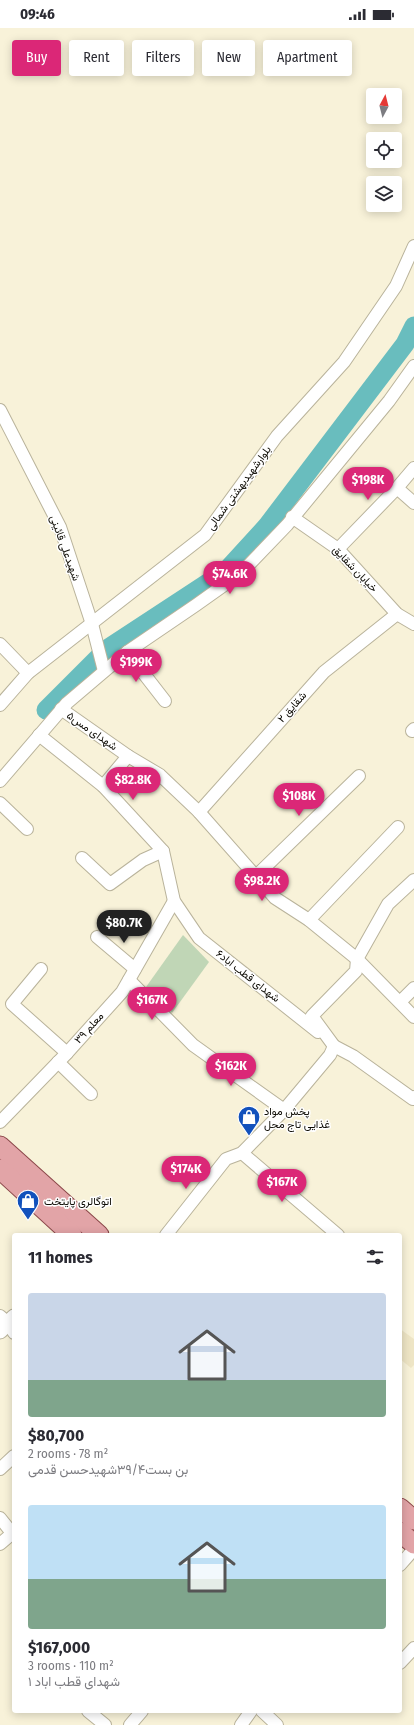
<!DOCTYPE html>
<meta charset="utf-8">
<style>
:root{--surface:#fff;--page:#f2f2f3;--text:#2b2b33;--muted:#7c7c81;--accent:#db2777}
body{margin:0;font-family:"Fira Sans Condensed",Vazirmatn,sans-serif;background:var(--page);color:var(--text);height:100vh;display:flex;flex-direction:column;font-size:15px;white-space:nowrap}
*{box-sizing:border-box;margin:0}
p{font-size:13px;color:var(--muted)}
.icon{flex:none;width:22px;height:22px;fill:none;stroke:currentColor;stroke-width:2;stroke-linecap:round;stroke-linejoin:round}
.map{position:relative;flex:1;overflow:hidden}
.drawer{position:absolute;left:12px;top:1205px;width:390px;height:480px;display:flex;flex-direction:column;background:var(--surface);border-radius:4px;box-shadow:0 2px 10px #0003}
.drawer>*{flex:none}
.banner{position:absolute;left:12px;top:12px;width:390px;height:36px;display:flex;gap:8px}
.needle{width:26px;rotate:7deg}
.buttons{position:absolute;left:366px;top:60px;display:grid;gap:8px}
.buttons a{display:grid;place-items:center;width:36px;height:36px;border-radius:4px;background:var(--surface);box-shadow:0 2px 10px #0003;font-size:20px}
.price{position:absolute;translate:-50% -34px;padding:0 9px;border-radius:14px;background:var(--accent);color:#fff;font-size:13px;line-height:26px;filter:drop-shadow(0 1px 2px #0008)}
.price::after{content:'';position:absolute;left:50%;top:24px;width:12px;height:9px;margin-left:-6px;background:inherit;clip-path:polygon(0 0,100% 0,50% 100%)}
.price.current{background:#222;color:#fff}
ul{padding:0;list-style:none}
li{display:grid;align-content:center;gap:8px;height:212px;padding:0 16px}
li span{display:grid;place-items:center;height:124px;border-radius:4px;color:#555}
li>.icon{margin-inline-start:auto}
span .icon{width:72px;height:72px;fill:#fffc;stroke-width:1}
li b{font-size:17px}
h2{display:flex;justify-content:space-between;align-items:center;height:48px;padding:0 16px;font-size:17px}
.chip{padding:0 14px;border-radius:4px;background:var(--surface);box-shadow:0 2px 10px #0003;font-size:14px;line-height:36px}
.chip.current{background:var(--accent);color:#fff}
.status{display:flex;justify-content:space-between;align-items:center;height:28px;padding:0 20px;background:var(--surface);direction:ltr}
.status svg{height:11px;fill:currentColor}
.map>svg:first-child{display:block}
.built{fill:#eee5c5}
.green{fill:#c0d6b6}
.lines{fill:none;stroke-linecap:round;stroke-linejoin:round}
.river{stroke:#69bdbe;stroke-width:19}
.minor-casing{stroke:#b9b39b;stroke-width:14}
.tertiary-casing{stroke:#b9b39b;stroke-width:17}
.primary-casing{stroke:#8b4749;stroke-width:21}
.minor{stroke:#fff;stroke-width:12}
.tertiary{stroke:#fff;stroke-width:15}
.primary{stroke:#e2a4a7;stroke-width:19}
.labels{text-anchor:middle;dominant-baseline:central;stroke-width:3;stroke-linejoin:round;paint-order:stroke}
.street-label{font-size:11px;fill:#0e0c05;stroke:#fff}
.poi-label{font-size:11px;fill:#0e0c05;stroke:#fff;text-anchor:start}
</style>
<div class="status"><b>09:46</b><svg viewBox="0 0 49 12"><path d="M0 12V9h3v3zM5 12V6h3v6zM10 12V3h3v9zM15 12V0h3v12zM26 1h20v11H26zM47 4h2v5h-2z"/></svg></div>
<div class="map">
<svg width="414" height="1697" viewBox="0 0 414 1697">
<rect width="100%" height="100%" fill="#f8f2d9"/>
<!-- built -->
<polygon class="built" points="400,1301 414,1311 414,1337 411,1340 400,1331"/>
<!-- green -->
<polygon class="green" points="183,907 209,934 172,985 146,959"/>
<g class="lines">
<!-- river -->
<polyline class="river" points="46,682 107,621 226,543 267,498 405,316 414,298"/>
<!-- minor casing -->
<g class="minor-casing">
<g id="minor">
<polyline points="0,382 60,499 92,596 104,643"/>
<polyline points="397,460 414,475"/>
<polyline points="292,489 338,521 397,586 414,596"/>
<polyline points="338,521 397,460 414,440"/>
<polyline points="0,616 28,645"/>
<polyline points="127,624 165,673"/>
<polyline points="0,677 28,645 205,507 277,408 344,334 396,258 414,218"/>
<polyline points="61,681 128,728 160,747 199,784 275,870 309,892 357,931 414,989"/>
<polyline points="412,703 414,701"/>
<polyline points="39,707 103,758 163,823 174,873 199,910 318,1004"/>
<polyline points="0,753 67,675 127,624 196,577 241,545 287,497 389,373 414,338"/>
<polyline points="103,758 128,728"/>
<polyline points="0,775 27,801"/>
<polyline points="199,784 324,644 397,586"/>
<polyline points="82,830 110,856 143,832 163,823"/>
<polyline points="256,848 359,748"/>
<polyline points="309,892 398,799"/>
<polyline points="97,909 135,941"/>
<polyline points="41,941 12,976 67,1025"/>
<polyline points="129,952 193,1017 284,1082"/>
<polyline points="400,974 414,960"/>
<polyline points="334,1018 353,1028 413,1071 414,1069"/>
<polyline points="58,1034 91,1066"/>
<polyline points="0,1094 67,1025 122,964 174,873"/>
<polyline points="242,1125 338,1207"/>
<polyline points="166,1207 226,1131 242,1125 284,1082 330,1027 334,1018 312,988 356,943 357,931 388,876 414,852"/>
<polyline points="0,1288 8,1295 14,1305"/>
<polyline points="0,1441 14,1428"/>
<polyline points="0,1490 12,1505"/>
<polyline points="0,1516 14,1504"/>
<polyline points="400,1537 414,1521"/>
<polyline points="400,1635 414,1620"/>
<polyline points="88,1683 105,1697"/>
<polyline points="262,1683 277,1697"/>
<polyline points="130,1697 142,1683"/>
<polyline points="241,1697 251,1683"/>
</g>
</g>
<!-- tertiary casing -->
<g class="tertiary-casing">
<polyline id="tertiary" points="0,1303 14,1289"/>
</g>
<!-- primary casing -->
<g class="primary-casing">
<g id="primary">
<polyline points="0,1118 99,1207"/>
<polyline points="0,1141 72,1207"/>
<polyline points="400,1480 414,1492"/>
<polyline points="400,1504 414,1516"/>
</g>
</g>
<!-- minor -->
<use href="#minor" class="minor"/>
<!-- tertiary -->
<use href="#tertiary" class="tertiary"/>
<!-- primary -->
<use href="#primary" class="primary"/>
</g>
<!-- icons -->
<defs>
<g id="shop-pin" transform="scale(1.15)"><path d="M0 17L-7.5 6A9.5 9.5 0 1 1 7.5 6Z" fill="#1251bc" stroke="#fff"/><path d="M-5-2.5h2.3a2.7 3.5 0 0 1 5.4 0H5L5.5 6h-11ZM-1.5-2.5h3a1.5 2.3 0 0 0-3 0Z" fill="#fff"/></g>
</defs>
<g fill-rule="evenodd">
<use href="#shop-pin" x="249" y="1089"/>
<use href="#shop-pin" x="28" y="1173"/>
</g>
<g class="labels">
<!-- street labels -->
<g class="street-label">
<text transform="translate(239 460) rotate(-54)">بلوارشهیدبهشتی شمالی</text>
<text transform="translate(65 520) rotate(70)">شهیدعلی قائینی</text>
<text transform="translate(355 541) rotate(46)">خیابان شقایق</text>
<text transform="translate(292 679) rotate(-48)">شقایق ۲</text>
<text transform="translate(92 703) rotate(35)">شهدای مس۵</text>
<text transform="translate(248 948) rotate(38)">شهدای قطب اباد۶</text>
<text transform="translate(89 1000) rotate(-48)">معلم ۳۹</text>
</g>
<!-- poi labels -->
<g class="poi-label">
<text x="264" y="1083">پخش مواد<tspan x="264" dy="13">غذایی تاج محل</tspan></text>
<text x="44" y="1173">اتوگالری پایتخت</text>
</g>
</g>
</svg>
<div class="buttons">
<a><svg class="needle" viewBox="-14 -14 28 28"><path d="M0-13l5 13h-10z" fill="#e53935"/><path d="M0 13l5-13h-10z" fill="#7c7c81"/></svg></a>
<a><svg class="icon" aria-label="locate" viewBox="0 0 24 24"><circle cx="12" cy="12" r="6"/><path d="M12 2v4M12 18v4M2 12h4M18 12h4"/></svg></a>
<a><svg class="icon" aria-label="layers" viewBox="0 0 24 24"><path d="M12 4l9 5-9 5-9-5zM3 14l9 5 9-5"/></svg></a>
</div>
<b class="price" style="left:368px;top:473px">$198K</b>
<b class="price" style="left:230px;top:567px">$74.6K</b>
<b class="price" style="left:136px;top:655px">$199K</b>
<b class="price" style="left:133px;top:773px">$82.8K</b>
<b class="price" style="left:299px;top:789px">$108K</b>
<b class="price" style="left:262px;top:874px">$98.2K</b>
<b class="price current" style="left:124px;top:916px">$80.7K</b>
<b class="price" style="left:152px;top:993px">$167K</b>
<b class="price" style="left:231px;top:1059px">$162K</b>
<b class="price" style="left:186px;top:1162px">$174K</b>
<b class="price" style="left:282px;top:1175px">$167K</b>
<div class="banner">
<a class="chip current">Buy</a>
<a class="chip">Rent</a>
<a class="chip">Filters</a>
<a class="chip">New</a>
<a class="chip">Apartment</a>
</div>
<section class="drawer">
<h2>11 homes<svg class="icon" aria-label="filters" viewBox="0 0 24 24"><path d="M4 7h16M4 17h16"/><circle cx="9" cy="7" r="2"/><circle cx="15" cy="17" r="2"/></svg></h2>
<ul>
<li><span style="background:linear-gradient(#c9d6e8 70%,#7fa58c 0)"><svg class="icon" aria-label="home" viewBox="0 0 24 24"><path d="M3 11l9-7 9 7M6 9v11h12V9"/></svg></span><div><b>$80,700</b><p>2 rooms · 78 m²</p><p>بن بست۳۹/۴شهیدحسن قدمی</p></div></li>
<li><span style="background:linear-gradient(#bfe0f5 60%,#7fa58c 0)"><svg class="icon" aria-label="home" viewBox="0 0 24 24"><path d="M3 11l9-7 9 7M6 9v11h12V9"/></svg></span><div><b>$167,000</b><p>3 rooms · 110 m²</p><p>شهدای قطب اباد ۱</p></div></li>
</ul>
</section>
</div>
